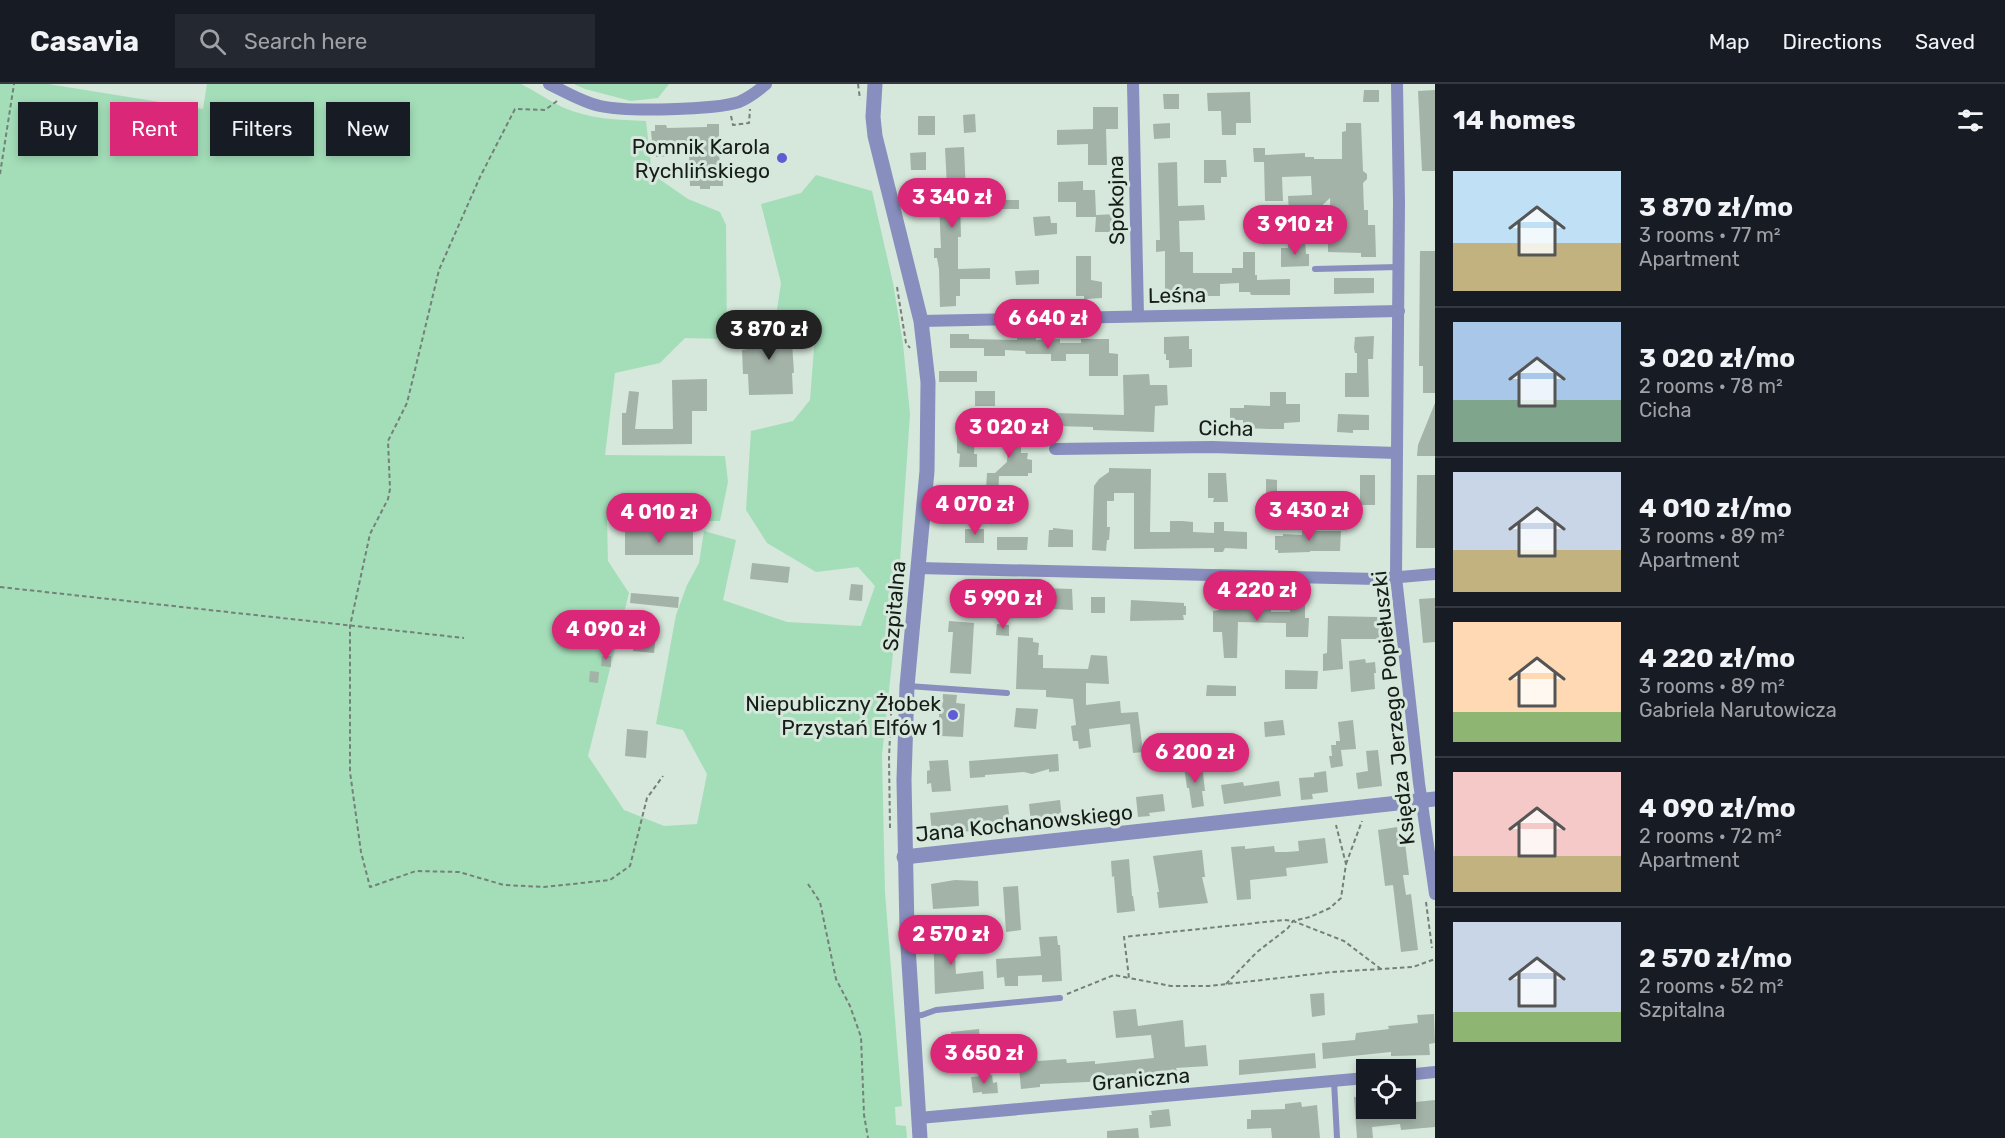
<!DOCTYPE html>
<meta charset="utf-8">
<style>
:root{--surface:#171b24;--page:#242831;--text:#f1f3f6;--muted:#9ea1a6;--line:#363941;--accent:#db2777}
body{margin:0;font-family:Rubik,sans-serif;background:var(--page);color:var(--text);height:100vh;display:flex;flex-direction:column;font-size:22px;white-space:nowrap}
*{box-sizing:border-box;margin:0}
p{font-size:20px;color:var(--muted)}
.icon{flex:none;width:33px;height:33px;fill:none;stroke:currentColor;stroke-width:2;stroke-linecap:round;stroke-linejoin:round}
.map{position:relative;flex:1;overflow:hidden}
.sheet{display:flex;flex-direction:column;background:var(--surface);width:570px}
.sheet>*{flex:none}
.hud{position:absolute;left:18px;top:18px;width:570px;height:54px;display:flex;gap:12px}
.fabs{position:absolute;left:1356px;top:975px;display:grid;gap:12px}
.fabs a{display:grid;place-items:center;width:60px;height:60px;border-radius:0px;background:var(--surface);box-shadow:0 3px 9px #0003;font-size:30px}
.price{position:absolute;translate:-50% -51px;padding:0 14px;border-radius:21px;background:var(--accent);color:#fff;font-size:20px;line-height:39px;filter:drop-shadow(0 2px 3px #0008)}
.price::after{content:'';position:absolute;left:50%;top:36px;width:18px;height:14px;margin-left:-9px;background:inherit;clip-path:polygon(0 0,100% 0,50% 100%)}
.price.active{background:#222;color:#fff}
ul{padding:0;list-style:none}
li{display:flex;align-items:center;gap:18px;height:150px;padding:0 18px}
li+li{border-top:2px solid var(--line)}
li span{display:grid;place-items:center;flex:none;width:168px;height:120px;border-radius:0px;color:#555}
li>.icon{margin-inline-start:auto}
span .icon{width:72px;height:72px;fill:#fffc;stroke-width:1}
li b{font-size:26px}
h2{display:flex;justify-content:space-between;align-items:center;height:72px;padding:0 18px;font-size:26px}
.chip{padding:0 21px;border-radius:0px;background:var(--surface);box-shadow:0 3px 9px #0003;font-size:21px;line-height:54px}
.chip.active{background:var(--accent);color:#fff}
header{display:flex;align-items:center;gap:36px;box-sizing:border-box;height:84px;padding:0 30px;background:var(--surface);border-bottom:2px solid var(--line)}
header strong{font-size:28px}
nav{display:flex;gap:33px;margin-inline-start:auto;font-size:21px}
.search{width:420px;height:54px;background:var(--page);display:flex;align-items:center;gap:15px;box-sizing:border-box;padding:0 21px;border-radius:0px;color:var(--muted);font-size:22px}
main{display:flex;flex:1;min-height:0}
.map>svg:first-child{display:block}
.green{fill:#a4deb9}
.building{fill:#a3b3a8}
.lines{fill:none;stroke-linecap:round;stroke-linejoin:round}
.path{stroke:#748078;stroke-width:2;stroke-dasharray:4.5 3;stroke-linecap:butt}
.service{stroke:#888ebd;stroke-width:6}
.minor{stroke:#888ebd;stroke-width:12}
.tertiary{stroke:#888ebd;stroke-width:15}
.poi-dot{fill:#5f5dd5;stroke:#d6e7db;stroke-width:2}
.labels{text-anchor:middle;dominant-baseline:central;stroke-width:6;stroke-linejoin:round;paint-order:stroke}
.poi-label{font-size:21px;fill:#161d18;stroke:#d6e7db;text-anchor:end}
.street-label{font-size:21px;fill:#161d18;stroke:#d6e7db}
</style>
<header>
<strong>Casavia</strong>
<div class="search"><svg class="icon" aria-label="search" viewBox="0 0 24 24"><circle cx="10" cy="10" r="6"/><path d="M15 15l6 6"/></svg>Search here</div>
<nav><a>Map</a><a>Directions</a><a>Saved</a></nav>
</header>
<main>
<div class="map">
<svg width="1435" height="1054" viewBox="0 0 1435 1054">
<rect width="100%" height="100%" fill="#d6e7db"/>
<!-- green -->
<g class="green">
<path d="M 0,0 L 48,0 L 203,25 L 207,0 L 521,0 C 535,7 548,16 562,23 C 589,35 617,36 646,37 L 652,90 L 688,115 L 720,128 L 726,141 L 727,255 L 685,254 L 660,279 L 615,289 L 605,371 L 725,372 L 728,398 L 720,437 L 607,436 L 608,477 L 629,509 L 588,672 L 624,726 L 664,742 L 697,740 L 707,690 L 683,646 L 656,640 L 676,531 L 687,501 L 699,479 L 704,447 L 736,456 L 723,516 L 787,538 L 861,542 L 875,502 L 858,483 L 816,488 L 767,459 L 746,426 L 751,347 L 793,337 L 810,316 L 815,251 L 776,232 L 781,199 L 761,120 L 801,109 L 816,91 L 872,107 L 893,199 L 903,260 L 910,330 L 895,551 L 882,671 L 885,809 L 902,1022 L 895,1023 L 896,1041 L 906,1042 L 907,1054 L 0,1054 Z"/>
<polygon points="574,0 669,0 658,14 631,17 585,5"/>
</g>
<!-- building -->
<g class="building">
<polygon points="1364,6 1379,6 1379,18 1363,18"/>
<polygon points="1435,6 1435,87 1422,87 1418,7"/>
<polygon points="1250,8 1251,39 1236,39 1236,51 1222,51 1221,27 1208,27 1207,9"/>
<polygon points="1163,10 1179,10 1179,25 1164,25"/>
<polygon points="1093,23 1118,23 1118,45 1106,45 1107,81 1088,81 1088,60 1057,61 1057,46 1093,45"/>
<polygon points="975,30 976,48 964,49 963,31"/>
<rect x="918" y="32" width="17" height="19"/>
<polygon points="1170,39 1170,54 1154,55 1153,40"/>
<polygon points="1346,39 1361,39 1363,87 1367,90 1367,95 1363,99 1364,126 1368,126 1368,141 1375,141 1376,173 1361,173 1361,169 1328,168 1328,146 1331,146 1330,114 1313,130 1289,131 1288,112 1312,111 1311,92 1282,93 1283,117 1265,117 1264,78 1254,78 1253,64 1265,64 1265,71 1305,69 1305,73 1314,73 1314,75 1342,75 1342,48 1346,47"/>
<polygon points="707,40 719,40 719,55 722,55 722,65 719,65 720,92 723,92 723,102 710,102 710,105 700,105 700,102 690,102 689,67 670,68 670,72 656,73 655,58 652,58 651,47 655,47 655,41 666,41 667,44 707,43"/>
<polygon points="964,63 966,111 963,111 964,119 960,119 961,153 958,153 958,185 990,184 990,195 960,195 960,212 956,212 956,222 940,223 939,185 937,174 934,174 934,164 941,164 939,119 930,119 930,103 947,103 945,64"/>
<polygon points="926,68 926,86 911,86 910,69"/>
<polygon points="1204,76 1226,76 1227,93 1221,93 1221,99 1204,99"/>
<polygon points="1177,78 1178,122 1204,121 1205,136 1179,137 1180,168 1193,168 1193,189 1232,189 1232,184 1243,184 1243,168 1255,168 1255,191 1257,191 1257,196 1290,195 1290,211 1251,211 1250,208 1239,208 1239,199 1220,200 1220,212 1180,212 1180,220 1165,220 1165,167 1156,168 1156,156 1160,156 1158,79"/>
<polygon points="1083,97 1083,106 1095,106 1096,131 1117,130 1117,148 1095,148 1096,133 1076,133 1076,118 1058,118 1058,98"/>
<rect x="990" y="116" width="29" height="9"/>
<polygon points="1050,132 1051,139 1057,139 1057,150 1035,152 1033,133"/>
<polygon points="1305,158 1306,170 1309,170 1309,182 1281,183 1281,164 1288,164 1288,159"/>
<polygon points="1420,167 1435,167 1435,309 1423,309 1423,282 1419,282"/>
<polygon points="1076,172 1091,172 1091,196 1102,198 1102,214 1084,215 1084,212 1076,212"/>
<polygon points="1039,186 1039,200 1016,201 1015,187"/>
<polygon points="1334,194 1374,194 1374,209 1334,210"/>
<polygon points="791,243 794,289 792,289 793,310 749,311 748,290 743,290 742,266 748,265 747,244"/>
<polygon points="950,250 969,250 969,255 1017,256 1017,251 1036,251 1036,256 1060,255 1060,259 1081,259 1081,255 1109,255 1109,269 1118,270 1118,292 1089,292 1089,270 1066,270 1066,277 1051,277 1051,270 1026,270 1025,267 1005,266 1005,272 984,272 984,264 950,264"/>
<polygon points="1189,252 1189,265 1192,265 1192,283 1169,284 1169,276 1166,276 1166,270 1164,270 1164,253"/>
<polygon points="1374,252 1373,275 1368,275 1369,313 1345,313 1345,289 1357,289 1357,269 1355,269 1354,264 1355,253"/>
<rect x="939" y="287" width="38" height="11"/>
<polygon points="1149,290 1150,301 1167,301 1168,321 1155,322 1154,348 1093,346 1093,343 1054,342 1054,329 1124,331 1123,291"/>
<polygon points="707,295 707,327 692,327 692,360 622,361 622,329 626,329 629,307 639,308 635,345 673,345 672,296"/>
<rect x="975" y="307" width="20" height="15"/>
<polygon points="1270,308 1286,308 1286,320 1300,320 1300,338 1284,339 1284,345 1270,345 1243,344 1243,336 1230,336 1230,324 1244,324 1244,321 1270,322"/>
<polygon points="1435,319 1435,372 1417,372 1418,361"/>
<polygon points="1009,330 1035,330 1035,335 1039,338 1035,342 1035,348 1021,348 1021,369 1028,369 1027,375 1032,376 1032,389 1028,389 1028,392 999,392 998,417 966,416 966,404 986,405 987,389 995,389 1007,378"/>
<polygon points="1338,330 1369,331 1369,346 1353,346 1353,349 1337,348"/>
<polygon points="957,350 975,350 974,370 977,370 977,383 959,383 960,370 957,369"/>
<polygon points="1109,384 1151,385 1150,448 1170,448 1170,437 1182,437 1193,438 1193,448 1214,449 1214,438 1224,438 1224,447 1247,448 1247,465 1225,464 1223,468 1214,468 1214,464 1134,465 1134,409 1114,409 1114,417 1107,417 1107,443 1110,443 1109,456 1107,456 1106,467 1092,466 1094,402 1099,395 1109,388"/>
<polygon points="1208,389 1226,389 1228,418 1213,418 1214,414 1208,414"/>
<rect x="1360" y="391" width="15" height="30"/>
<polygon points="1417,391 1435,391 1435,464 1416,464"/>
<polygon points="1266,395 1277,396 1277,418 1266,418"/>
<polygon points="1053,444 1073,446 1073,463 1048,463 1049,446 1053,446"/>
<rect x="965" y="445" width="19" height="14"/>
<polygon points="1302,447 1341,447 1340,467 1310,467 1310,468 1278,469 1278,466 1275,466 1275,452 1283,452 1283,450 1302,451"/>
<rect x="625" y="448" width="68" height="23"/>
<polygon points="997,453 1028,453 1027,466 997,466"/>
<polygon points="752,479 790,483 788,499 750,495"/>
<polygon points="851,500 863,501 862,517 849,516"/>
<polygon points="1041,504 1072,505 1073,526 992,522 992,506 1041,507"/>
<polygon points="631,509 679,513 678,524 630,519"/>
<polygon points="957,509 968,510 968,522 957,522"/>
<rect x="1091" y="513" width="14" height="16"/>
<polygon points="1435,514 1435,558 1423,559 1419,515"/>
<polygon points="1131,516 1184,519 1184,522 1186,522 1186,531 1183,531 1184,536 1130,537"/>
<polygon points="1290,518 1305,518 1305,534 1309,534 1308,553 1286,553 1286,539 1238,538 1237,574 1224,574 1222,548 1213,548 1213,527 1219,526 1219,519 1271,521 1271,528 1290,528"/>
<polygon points="1328,532 1379,533 1379,555 1341,555 1343,585 1323,587 1323,570 1327,569"/>
<polygon points="949,537 974,539 971,590 950,589 953,548 948,548"/>
<polygon points="636,540 657,542 654,569 633,567"/>
<polygon points="997,540 1009,541 1009,552 996,551"/>
<polygon points="1018,553 1033,554 1033,558 1039,559 1038,571 1043,571 1043,584 1088,585 1091,571 1107,572 1109,600 1086,599 1086,621 1120,617 1121,629 1138,628 1143,668 1133,669 1130,640 1089,645 1091,663 1079,665 1078,657 1073,657 1071,642 1076,641 1073,615 1046,613 1046,606 1016,605"/>
<polygon points="602,572 611,572 611,583 601,582"/>
<polygon points="1365,575 1366,579 1375,578 1376,589 1374,589 1375,605 1351,608 1349,577"/>
<polygon points="1285,586 1318,587 1317,605 1285,605"/>
<polygon points="590,587 599,588 598,599 589,598"/>
<polygon points="1207,601 1236,602 1236,612 1206,612"/>
<polygon points="943,610 957,611 956,619 965,620 963,653 941,652 942,636 939,636 939,625 942,625"/>
<polygon points="1016,624 1038,625 1036,645 1014,643"/>
<polygon points="1283,636 1285,651 1265,653 1264,638"/>
<polygon points="1353,636 1356,665 1341,666 1343,682 1331,684 1329,672 1332,672 1331,661 1336,661 1336,657 1340,657 1338,638"/>
<polygon points="627,645 648,647 646,674 625,672"/>
<polygon points="1378,666 1382,702 1358,705 1356,689 1368,687 1366,667"/>
<polygon points="1058,670 1059,687 1049,688 1049,685 1032,690 1024,688 985,691 985,693 970,694 969,677"/>
<polygon points="948,676 951,707 932,708 931,699 927,700 927,687 930,686 929,677"/>
<polygon points="1202,680 1205,707 1202,707 1204,722 1192,724 1189,704 1187,704 1184,682"/>
<polygon points="1326,687 1328,708 1312,710 1313,715 1301,716 1299,694 1314,693 1314,689"/>
<polygon points="1279,697 1281,712 1224,720 1221,701 1243,698 1244,702"/>
<polygon points="1163,710 1165,727 1149,729 1150,732 1138,733 1136,713"/>
<polygon points="1060,716 1062,735 1053,736 1054,740 1041,741 1040,738 1031,739 1029,720"/>
<polygon points="1008,721 1010,740 1001,741 1001,744 942,750 941,747 932,748 930,729"/>
<polygon points="1397,743 1398,751 1404,751 1409,791 1403,791 1406,811 1411,810 1418,866 1401,868 1393,801 1385,802 1378,746"/>
<polygon points="1325,754 1328,779 1286,784 1287,792 1250,796 1251,815 1237,816 1231,763 1245,762 1245,765 1274,762 1275,768 1287,768 1299,767 1298,757"/>
<polygon points="1202,766 1205,793 1202,793 1208,819 1159,824 1157,808 1159,808 1153,772"/>
<polygon points="1129,775 1132,812 1133,812 1135,827 1117,829 1114,792 1112,793 1111,777"/>
<polygon points="955,796 978,797 979,822 933,825 931,800"/>
<polygon points="1018,802 1021,846 1006,848 1003,803"/>
<polygon points="953,842 956,890 983,887 984,905 935,910 933,843"/>
<polygon points="1057,852 1058,861 1060,861 1062,897 1042,898 1042,891 1018,892 1018,902 1005,902 1004,893 997,894 996,875 1041,872 1039,853"/>
<polygon points="1324,909 1325,931 1312,933 1310,910"/>
<polygon points="1136,925 1138,942 1183,936 1185,963 1206,961 1208,982 1176,984 1177,987 1169,988 1169,990 1156,992 1155,989 1132,991 1132,994 1088,998 1040,1000 1040,1003 1021,1005 1018,973 1037,971 1038,977 1066,975 1067,979 1095,977 1095,980 1154,974 1151,951 1116,954 1113,927"/>
<polygon points="1434,930 1435,959 1429,960 1430,971 1391,972 1391,968 1323,975 1322,959 1355,956 1356,949 1389,945 1388,942 1418,939 1417,931"/>
<polygon points="979,945 980,956 972,957 975,980 954,982 951,948"/>
<polygon points="1315,969 1316,984 1239,991 1239,976"/>
<polygon points="992,991 993,999 997,998 998,1009 982,1010 982,1008 973,1009 971,993"/>
<polygon points="1366,1012 1366,1024 1406,1024 1406,1019 1435,1016 1435,1043 1401,1046 1400,1040 1372,1043 1373,1054 1357,1054 1354,1013"/>
<polygon points="1301,1018 1302,1023 1317,1021 1320,1054 1272,1054 1271,1044 1247,1045 1247,1035 1251,1035 1251,1026 1285,1025 1285,1020"/>
<polygon points="1169,1025 1171,1042 1150,1044 1149,1031 1152,1031 1151,1027"/>
<polygon points="1138,1044 1139,1054 1107,1054 1107,1047"/>
</g>
<g class="lines">
<!-- path -->
<g class="path">
<polyline points="858,0 860,15"/>
<polyline points="557,17 545,26 515,25 480,93 439,186 407,319 388,357 390,405 388,415 370,450 350,542 350,688 361,768 370,803 416,787 459,788 504,801 544,803 610,796 630,782 647,714 663,692"/>
<polyline points="731,32 733,41 749,39 750,25"/>
<polyline points="0,90 14,0"/>
<polyline points="897,203 906,259 910,264"/>
<polyline points="0,503 464,554"/>
<polyline points="890,744 889,674 891,630"/>
<polyline points="1346,780 1362,737"/>
<polyline points="808,800 820,818 836,895 850,922 861,953 864,1031 868,1054"/>
<polyline points="1426,818 1432,864"/>
<polyline points="1381,885 1344,857 1293,837 1284,836 1124,853 1129,894 1171,902 1209,902 1332,888 1413,883 1435,875"/>
<polyline points="1226,900 1257,868 1288,844 1293,837 1310,833 1330,824 1341,814 1346,780 1336,741"/>
<polyline points="1067,910 1114,891 1129,894"/>
</g>
<!-- service -->
<g class="service">
<polyline points="1315,185 1398,183"/>
<polyline points="908,602 1007,609"/>
<polyline points="913,932 922,931 936,926 1060,914"/>
<polyline points="1334,997 1337,1054"/>
</g>
<!-- minor -->
<g class="minor">
<path d="M 549,0 C 566,8 582,18 600,22 C 626,28 714,26 739,18 C 748,14 758,7 766,0"/>
<polyline points="1133,0 1138,232"/>
<polyline points="1397,0 1399,118 1396,493 1419,699 1435,810"/>
<polyline points="921,237 1399,227"/>
<polyline points="1055,365 1212,363 1397,369"/>
<polyline points="918,484 1377,495 1435,490"/>
<polyline points="1406,991 1435,988"/>
<polyline points="919,1034 1366,994"/>
</g>
<!-- tertiary -->
<g class="tertiary">
<polyline points="875,0 873,33 875,52 921,237 928,298 927,387 907,602 904,696 907,846 920,1054"/>
<polyline points="904,773 1435,715"/>
</g>
</g>
<!-- markers -->
<g class="poi-dot">
<circle cx="782" cy="74" r="6"/>
<circle cx="953" cy="631" r="6"/>
</g>
<g class="labels">
<!-- poi labels -->
<g class="poi-label">
<text x="770" y="62">Pomnik Karola<tspan x="770" dy="24">Rychlińskiego</tspan></text>
<text x="941" y="619">Niepubliczny Żłobek<tspan x="941" dy="24">Przystań Elfów 1</tspan></text>
</g>
<!-- street labels -->
<g class="street-label">
<text transform="translate(1116 116) rotate(-91)">Spokojna</text>
<text transform="translate(1177 211) rotate(-1)">Leśna</text>
<text transform="translate(1226 344) rotate(1)">Cicha</text>
<text transform="translate(894 522) rotate(-85)">Szpitalna</text>
<text transform="translate(1393 624) rotate(-96)">Księdza Jerzego Popiełuszki</text>
<text transform="translate(1024 739) rotate(-6)">Jana Kochanowskiego</text>
<text transform="translate(1141 995) rotate(-5)">Graniczna</text>
</g>
</g>
</svg>
<div class="fabs">
<a><svg class="icon" aria-label="locate" viewBox="0 0 24 24"><circle cx="12" cy="12" r="6"/><path d="M12 2v4M12 18v4M2 12h4M18 12h4"/></svg></a>
</div>
<b class="price" style="left:952px;top:145px">3 340 zł</b>
<b class="price" style="left:1295px;top:172px">3 910 zł</b>
<b class="price" style="left:1048px;top:266px">6 640 zł</b>
<b class="price active" style="left:769px;top:277px">3 870 zł</b>
<b class="price" style="left:1009px;top:375px">3 020 zł</b>
<b class="price" style="left:975px;top:452px">4 070 zł</b>
<b class="price" style="left:1309px;top:458px">3 430 zł</b>
<b class="price" style="left:659px;top:460px">4 010 zł</b>
<b class="price" style="left:1257px;top:538px">4 220 zł</b>
<b class="price" style="left:1003px;top:546px">5 990 zł</b>
<b class="price" style="left:606px;top:577px">4 090 zł</b>
<b class="price" style="left:1195px;top:700px">6 200 zł</b>
<b class="price" style="left:951px;top:882px">2 570 zł</b>
<b class="price" style="left:984px;top:1001px">3 650 zł</b>
<div class="hud">
<a class="chip">Buy</a>
<a class="chip active">Rent</a>
<a class="chip">Filters</a>
<a class="chip">New</a>
</div>
</div>
<section class="sheet">
<h2>14 homes<svg class="icon" aria-label="filters" viewBox="0 0 24 24"><path d="M4 7h16M4 17h16"/><circle cx="9" cy="7" r="2"/><circle cx="15" cy="17" r="2"/></svg></h2>
<ul>
<li><span style="background:linear-gradient(#bfe0f5 60%,#c2b280 0)"><svg class="icon" aria-label="home" viewBox="0 0 24 24"><path d="M3 11l9-7 9 7M6 9v11h12V9"/></svg></span><div><b>3 870 zł/mo</b><p>3 rooms · 77 m²</p><p>Apartment</p></div></li>
<li><span style="background:linear-gradient(#a9c7e8 65%,#7fa58c 0)"><svg class="icon" aria-label="home" viewBox="0 0 24 24"><path d="M3 11l9-7 9 7M6 9v11h12V9"/></svg></span><div><b>3 020 zł/mo</b><p>2 rooms · 78 m²</p><p>Cicha</p></div></li>
<li><span style="background:linear-gradient(#c9d6e8 65%,#c2b280 0)"><svg class="icon" aria-label="home" viewBox="0 0 24 24"><path d="M3 11l9-7 9 7M6 9v11h12V9"/></svg></span><div><b>4 010 zł/mo</b><p>3 rooms · 89 m²</p><p>Apartment</p></div></li>
<li><span style="background:linear-gradient(#ffd9b3 75%,#8fb573 0)"><svg class="icon" aria-label="home" viewBox="0 0 24 24"><path d="M3 11l9-7 9 7M6 9v11h12V9"/></svg></span><div><b>4 220 zł/mo</b><p>3 rooms · 89 m²</p><p>Gabriela Narutowicza</p></div></li>
<li><span style="background:linear-gradient(#f6c9c9 70%,#c2b280 0)"><svg class="icon" aria-label="home" viewBox="0 0 24 24"><path d="M3 11l9-7 9 7M6 9v11h12V9"/></svg></span><div><b>4 090 zł/mo</b><p>2 rooms · 72 m²</p><p>Apartment</p></div></li>
<li><span style="background:linear-gradient(#c9d6e8 75%,#8fb573 0)"><svg class="icon" aria-label="home" viewBox="0 0 24 24"><path d="M3 11l9-7 9 7M6 9v11h12V9"/></svg></span><div><b>2 570 zł/mo</b><p>2 rooms · 52 m²</p><p>Szpitalna</p></div></li>
</ul>
</section>
</main>
